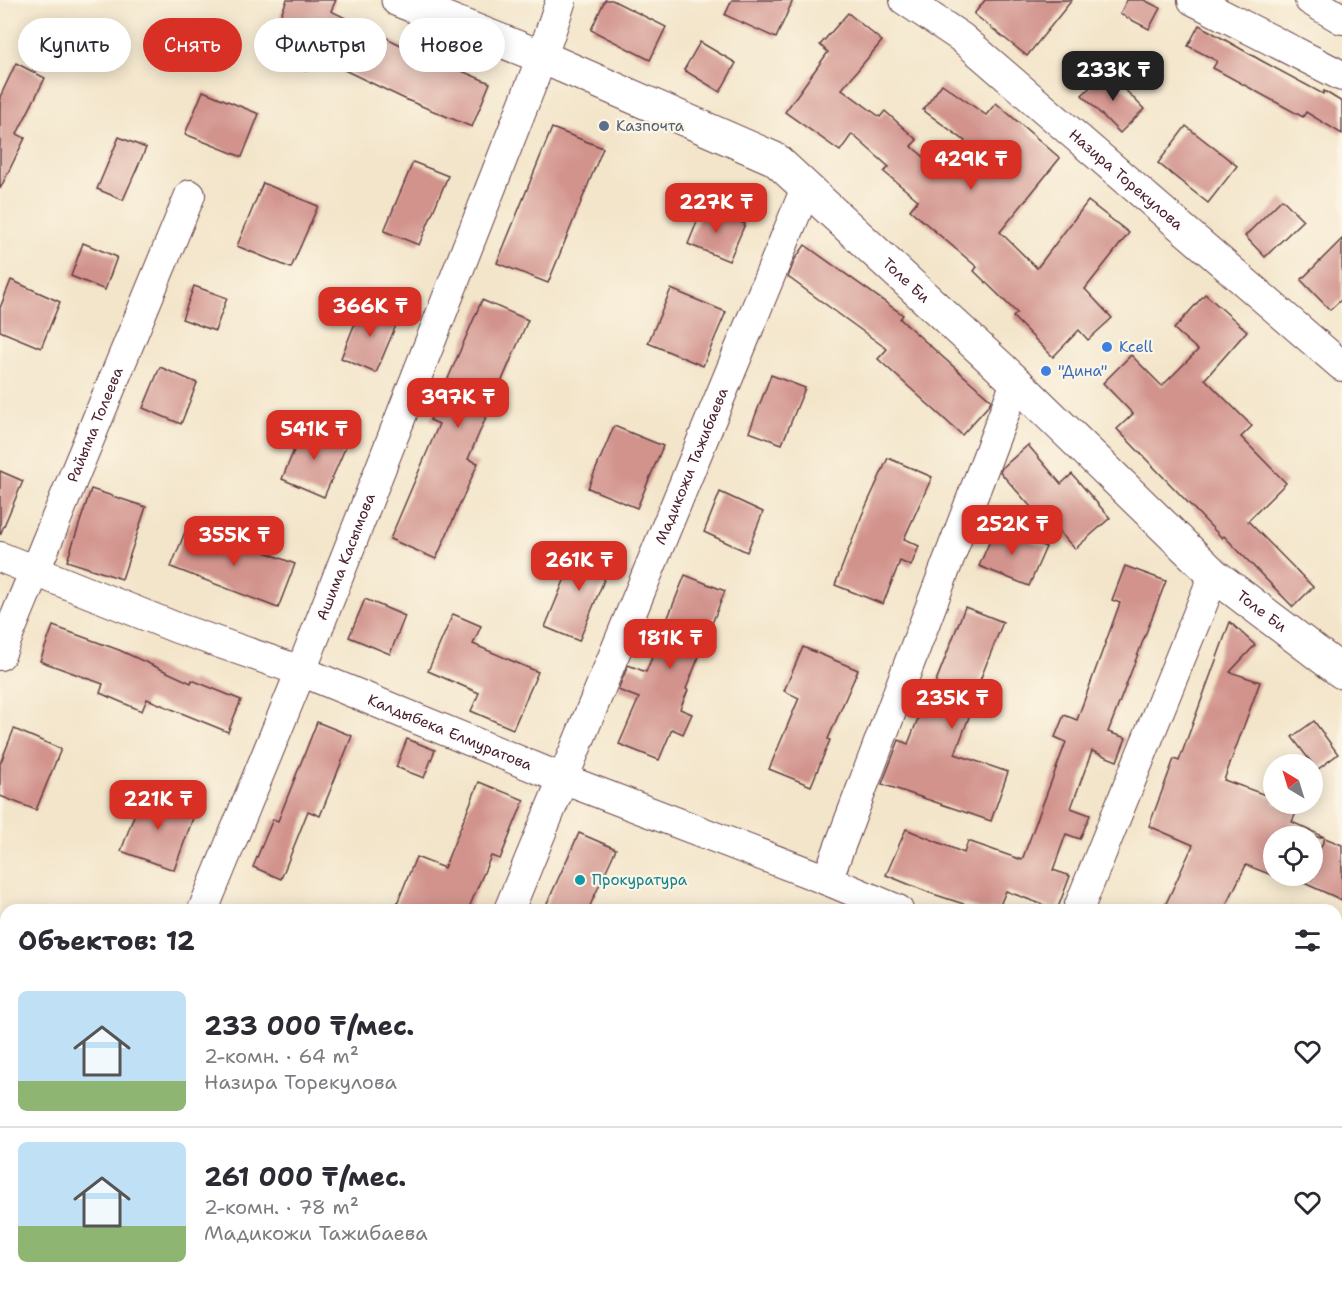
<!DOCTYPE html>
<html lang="ru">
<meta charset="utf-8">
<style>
:root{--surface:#fff;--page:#f7f7f7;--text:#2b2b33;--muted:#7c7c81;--line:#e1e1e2;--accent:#d93025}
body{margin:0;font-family:"Shantell Sans",sans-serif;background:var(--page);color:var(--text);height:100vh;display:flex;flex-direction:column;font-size:22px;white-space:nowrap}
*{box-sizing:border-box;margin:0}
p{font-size:20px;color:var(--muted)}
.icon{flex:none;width:33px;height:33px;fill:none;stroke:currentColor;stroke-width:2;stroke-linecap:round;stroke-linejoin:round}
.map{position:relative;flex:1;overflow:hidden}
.details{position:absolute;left:0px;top:904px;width:1342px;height:386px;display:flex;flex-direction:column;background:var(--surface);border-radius:18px 18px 0 0;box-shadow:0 3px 15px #0003}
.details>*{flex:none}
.guide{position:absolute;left:18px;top:18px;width:600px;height:54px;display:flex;gap:12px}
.needle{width:39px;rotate:322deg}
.controls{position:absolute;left:1263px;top:754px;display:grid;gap:12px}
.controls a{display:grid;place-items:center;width:60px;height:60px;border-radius:50%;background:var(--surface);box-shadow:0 3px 15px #0003;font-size:30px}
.price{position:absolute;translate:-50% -51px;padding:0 14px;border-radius:12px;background:var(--accent);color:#fff;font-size:20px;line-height:39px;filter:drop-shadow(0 2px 3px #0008)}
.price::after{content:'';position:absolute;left:50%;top:36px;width:18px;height:14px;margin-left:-9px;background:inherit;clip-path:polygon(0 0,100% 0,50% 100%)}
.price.selected{background:#222;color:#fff}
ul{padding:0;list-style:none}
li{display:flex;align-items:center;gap:18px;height:150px;padding:0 18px}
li+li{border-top:2px solid var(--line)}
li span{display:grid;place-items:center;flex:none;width:168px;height:120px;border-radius:9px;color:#555}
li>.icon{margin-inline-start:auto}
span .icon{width:72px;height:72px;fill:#fffc;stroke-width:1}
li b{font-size:26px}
h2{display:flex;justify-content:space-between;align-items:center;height:72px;padding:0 18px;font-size:26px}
.chip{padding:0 21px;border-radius:27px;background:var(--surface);box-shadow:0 3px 15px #0003;font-size:21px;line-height:54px}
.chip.selected{background:var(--accent);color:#fff}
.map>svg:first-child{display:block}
.park{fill:url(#park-tufts);stroke:#6a7e66;stroke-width:1.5}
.building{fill:#d1938c}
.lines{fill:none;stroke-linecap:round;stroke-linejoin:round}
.minor-casing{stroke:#633d43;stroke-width:32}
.tertiary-casing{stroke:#633d43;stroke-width:35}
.minor{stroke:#fff;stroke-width:30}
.tertiary{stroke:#fff;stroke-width:33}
.service-dot{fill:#5c6f8a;stroke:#fcf5e5;stroke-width:2}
.shop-dot{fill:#3f7fe0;stroke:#fcf5e5;stroke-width:2}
.culture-dot{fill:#0f9aa8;stroke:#fcf5e5;stroke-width:2}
.labels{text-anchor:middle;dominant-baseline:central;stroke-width:4.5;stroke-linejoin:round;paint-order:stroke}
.service-label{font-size:15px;fill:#4e5e75;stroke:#fcf5e5;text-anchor:start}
.street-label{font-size:15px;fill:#4a1f2b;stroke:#fcf5e5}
.shop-label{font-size:15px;fill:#366cbe;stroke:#fcf5e5;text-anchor:start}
.culture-label{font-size:15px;fill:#0d838f;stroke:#fcf5e5;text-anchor:start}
</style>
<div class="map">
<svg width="1342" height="1289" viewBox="0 0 1342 1289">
<defs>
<pattern id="park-tufts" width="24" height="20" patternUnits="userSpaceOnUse" patternTransform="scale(1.5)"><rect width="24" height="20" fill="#8adea0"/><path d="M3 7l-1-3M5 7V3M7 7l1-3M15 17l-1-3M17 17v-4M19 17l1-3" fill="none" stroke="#79be8a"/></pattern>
</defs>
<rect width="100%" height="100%" fill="#fcf5e5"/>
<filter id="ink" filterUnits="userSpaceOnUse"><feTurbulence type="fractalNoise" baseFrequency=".0167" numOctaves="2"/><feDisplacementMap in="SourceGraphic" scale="12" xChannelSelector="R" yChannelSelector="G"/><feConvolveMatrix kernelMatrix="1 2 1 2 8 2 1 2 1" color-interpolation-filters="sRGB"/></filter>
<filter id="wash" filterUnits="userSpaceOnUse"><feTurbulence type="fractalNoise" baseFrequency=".008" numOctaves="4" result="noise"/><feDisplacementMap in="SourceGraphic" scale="24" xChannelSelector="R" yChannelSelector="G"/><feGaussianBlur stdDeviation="1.35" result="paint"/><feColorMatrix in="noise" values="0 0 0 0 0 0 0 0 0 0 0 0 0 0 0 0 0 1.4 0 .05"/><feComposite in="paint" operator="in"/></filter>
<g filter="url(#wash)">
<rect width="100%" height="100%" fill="#f3e5ca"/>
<!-- park -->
<polygon class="park" points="1342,1127 1342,1228 1337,1227 1336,1134"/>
<g id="blocks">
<!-- building -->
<g class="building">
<polygon points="287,0 336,0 331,11 405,47 490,83 472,127 407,100 313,55 306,71 264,54"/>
<polygon points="605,0 612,0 666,27 650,60 591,30"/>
<polygon points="732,0 793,0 776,38 725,15"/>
<polygon points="985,0 1072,0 1027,56 974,14"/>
<polygon points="1127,0 1144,0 1160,8 1149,29 1120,14"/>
<polygon points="848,13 882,41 842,89 880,117 885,111 917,140 911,146 941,171 965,141 923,110 942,84 986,115 996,103 1060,158 1000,232 1037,268 1088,201 1129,233 1085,289 1112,318 1088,340 1079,330 1053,357 1013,317 1017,313 974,271 977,267 910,210 918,200 884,172 889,167 852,134 840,151 785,112 828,52 820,45"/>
<polygon points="1199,25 1262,61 1323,94 1324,91 1342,102 1342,134 1306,112 1303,117 1213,68 1217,61 1188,46"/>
<polygon points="700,42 736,63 720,92 684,70"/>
<polygon points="16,63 45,78 17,134 25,138 0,189 0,97"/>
<polygon points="1107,71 1144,109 1120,133 1082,95"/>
<polygon points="203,91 259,114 242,157 185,134"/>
<polygon points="1186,126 1237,166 1208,203 1158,163"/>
<polygon points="552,128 603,148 548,283 497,263"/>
<polygon points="119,137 146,148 123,200 97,189"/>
<polygon points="413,162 448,176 419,245 384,231"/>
<polygon points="263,183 318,206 291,268 237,246"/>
<polygon points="1282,199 1303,220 1265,257 1245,236"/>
<polygon points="703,207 745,224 729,261 688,244"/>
<polygon points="1342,239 1342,299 1330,310 1301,280"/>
<polygon points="83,243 117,257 105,290 71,276"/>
<polygon points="805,245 903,315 900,319 991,400 989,405 962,435 878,359 887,349 788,277 795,259"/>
<polygon points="11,280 60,302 41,348 0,331 0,308"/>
<polygon points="194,286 227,298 215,331 182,319"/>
<polygon points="671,289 726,312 703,366 648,343"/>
<polygon points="1205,294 1247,331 1205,379 1252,426 1241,437 1286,483 1248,521 1313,587 1293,607 1224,536 1222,538 1117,429 1133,414 1103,383 1131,355 1162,386 1198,350 1174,329"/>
<polygon points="482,300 528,320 468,459 478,463 436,559 390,539 439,424 430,420"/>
<polygon points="363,303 399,318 376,373 341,358"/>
<polygon points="160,367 197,383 181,424 143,408"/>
<polygon points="771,375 805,388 782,444 749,432"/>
<polygon points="304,426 347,444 324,497 282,479"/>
<polygon points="614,426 663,446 637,508 588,488"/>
<polygon points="1028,445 1061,484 1072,474 1110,518 1075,549 1055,527 1053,532 1000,472 1002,468"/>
<polygon points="888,458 932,477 904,539 919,546 911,566 900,561 883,604 835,585 862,515"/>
<polygon points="0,471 23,481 0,535"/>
<polygon points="91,489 146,507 122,579 67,561"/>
<polygon points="720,492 763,512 747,552 704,532"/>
<polygon points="187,527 243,550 245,544 295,564 278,608 171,567"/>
<polygon points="996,527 1046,547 1029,586 979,566"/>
<polygon points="579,544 613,558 579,641 545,627"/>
<polygon points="1125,566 1166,581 1108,732 1126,738 1117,761 1092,751 1071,808 1090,815 1080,839 1066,834 1053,870 1070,876 1057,910 1006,891 998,910 982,910 930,893 886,875 906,829 964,853 968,841 1022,860 1066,742 1055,737 1064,715 1077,720 1120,603 1112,600"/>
<polygon points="685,575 725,591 686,689 688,690 680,709 692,714 683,734 672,729 659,760 619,744 639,698 618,690 628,665 646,672"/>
<polygon points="365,599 405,616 390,654 349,637"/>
<polygon points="965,607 1003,622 969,708 972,709 955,754 1008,772 991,821 882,784 899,740 908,744 928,693 931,694"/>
<polygon points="453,614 481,626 473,644 538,672 513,729 471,711 479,693 428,671"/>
<polygon points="1230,622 1255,645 1230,672 1260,682 1224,780 1274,798 1274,804 1288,804 1298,808 1292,822 1324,837 1274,837 1274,876 1246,865 1224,910 1163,910 1193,845 1149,826 1174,759 1179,761"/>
<polygon points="53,626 119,650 191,683 192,680 241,700 228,732 147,699 142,711 100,693 103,684 40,661"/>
<polygon points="803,647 858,670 828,739 830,740 811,786 769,769 799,698 784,691"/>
<polygon points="1314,721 1338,754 1317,770 1292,737"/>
<polygon points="317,722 352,736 320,816 308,811 281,879 253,867 273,819 278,821"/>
<polygon points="14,729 61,749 36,810 0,796 0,764"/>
<polygon points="407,739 435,750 424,778 396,767"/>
<polygon points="479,782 524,800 500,859 491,856 468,910 407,910 396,906 416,857 444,868"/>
<polygon points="143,791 196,810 174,870 121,851"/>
<polygon points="579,833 616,849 588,910 544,910"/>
<polygon points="1325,838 1342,845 1342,900 1304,883 1307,876 1312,876 1312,865"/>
</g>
</g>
</g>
<g filter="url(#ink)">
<use href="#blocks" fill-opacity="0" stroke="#633d43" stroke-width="1.5"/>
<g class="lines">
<!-- minor casing -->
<g class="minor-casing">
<g id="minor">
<path id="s1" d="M 905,0 L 962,38 L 1342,366"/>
<polyline points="1193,0 1342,76"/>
<polyline points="1310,0 1342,19"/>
<path id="s2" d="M 0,557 L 177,628 L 301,671 L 563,779 L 827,880 L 898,910"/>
<path id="s3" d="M 0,655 L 190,195"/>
<polyline points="827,880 1016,382"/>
<path id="s4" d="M 203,910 L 301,671 L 542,57 L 561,0"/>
<path id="s5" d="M 509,910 L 806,188"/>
<polyline points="1078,910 1214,575"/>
<polyline points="1336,1110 1342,1102"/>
<polyline points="0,1262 6,1264"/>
<polyline points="58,1284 69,1289"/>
<polyline points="1121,1284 1135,1289"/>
<polyline points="354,1289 356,1284"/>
<polyline points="700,1289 702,1284"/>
<polyline points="1215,1289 1218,1284"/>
</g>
</g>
<!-- tertiary casing -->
<g class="tertiary-casing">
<g id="tertiary">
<path id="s6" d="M 398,0 L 542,57 L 775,159 L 1016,382 L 1214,575 L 1342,672"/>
</g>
</g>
<!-- minor -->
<use href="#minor" class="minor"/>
<!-- tertiary -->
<use href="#tertiary" class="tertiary"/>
</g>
</g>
<!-- markers -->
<circle class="service-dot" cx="604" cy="126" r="6"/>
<g class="shop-dot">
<circle cx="1107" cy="347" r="6"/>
<circle cx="1046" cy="371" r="6"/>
</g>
<circle class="culture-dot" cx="580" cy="880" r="6"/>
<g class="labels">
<!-- service labels -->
<g class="service-label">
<text x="616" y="126">Казпочта</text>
</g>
<!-- street labels -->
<g class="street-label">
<text stroke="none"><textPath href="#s1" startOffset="285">Назира Торекулова</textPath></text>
<text stroke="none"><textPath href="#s6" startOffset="588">Толе Би</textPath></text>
<text stroke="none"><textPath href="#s3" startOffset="249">Райыма Толеева</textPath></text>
<text stroke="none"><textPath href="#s5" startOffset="480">Мадикожи Тажибаева</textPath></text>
<text stroke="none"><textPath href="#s4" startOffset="381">Ашима Касымова</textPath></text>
<text stroke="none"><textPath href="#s6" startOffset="1074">Толе Би</textPath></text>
<text stroke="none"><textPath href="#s2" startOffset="483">Калдыбека Елмуратова</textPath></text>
</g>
<!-- shop labels -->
<g class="shop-label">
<text x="1119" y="347">Kcell</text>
<text x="1058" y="371">"Дина"</text>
</g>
<!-- culture labels -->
<g class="culture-label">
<text x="592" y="880">Прокуратура</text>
</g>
</g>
</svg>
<div class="controls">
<a><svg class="needle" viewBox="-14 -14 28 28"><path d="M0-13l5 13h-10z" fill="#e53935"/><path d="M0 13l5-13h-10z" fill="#7c7c81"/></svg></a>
<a><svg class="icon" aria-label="locate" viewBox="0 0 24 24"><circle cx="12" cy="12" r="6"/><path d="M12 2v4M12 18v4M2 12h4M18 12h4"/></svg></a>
</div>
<b class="price selected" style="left:1113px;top:102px">233K ₸</b>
<b class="price" style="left:971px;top:191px">429K ₸</b>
<b class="price" style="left:716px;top:234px">227K ₸</b>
<b class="price" style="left:370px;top:338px">366K ₸</b>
<b class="price" style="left:458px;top:429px">397K ₸</b>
<b class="price" style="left:314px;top:461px">541K ₸</b>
<b class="price" style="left:1012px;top:556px">252K ₸</b>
<b class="price" style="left:234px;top:567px">355K ₸</b>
<b class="price" style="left:579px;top:592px">261K ₸</b>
<b class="price" style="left:670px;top:670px">181K ₸</b>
<b class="price" style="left:952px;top:730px">235K ₸</b>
<b class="price" style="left:158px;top:831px">221K ₸</b>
<div class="guide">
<a class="chip">Купить</a>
<a class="chip selected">Снять</a>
<a class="chip">Фильтры</a>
<a class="chip">Новое</a>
</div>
<section class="details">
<h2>Объектов: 12<svg class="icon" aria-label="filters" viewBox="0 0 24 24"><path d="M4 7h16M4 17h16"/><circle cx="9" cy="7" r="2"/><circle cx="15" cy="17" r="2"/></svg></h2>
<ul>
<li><span style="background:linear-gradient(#bfe0f5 75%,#8fb573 0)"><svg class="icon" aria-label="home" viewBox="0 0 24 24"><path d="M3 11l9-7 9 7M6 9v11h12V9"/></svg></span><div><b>233 000 ₸/мес.</b><p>2-комн. · 64 m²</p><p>Назира Торекулова</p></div><svg class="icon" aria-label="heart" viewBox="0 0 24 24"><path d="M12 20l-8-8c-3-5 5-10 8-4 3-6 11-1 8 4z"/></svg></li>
<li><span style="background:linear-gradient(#bfe0f5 70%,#8fb573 0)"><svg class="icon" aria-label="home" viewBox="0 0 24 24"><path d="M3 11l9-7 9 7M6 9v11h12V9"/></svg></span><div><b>261 000 ₸/мес.</b><p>2-комн. · 78 m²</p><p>Мадикожи Тажибаева</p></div><svg class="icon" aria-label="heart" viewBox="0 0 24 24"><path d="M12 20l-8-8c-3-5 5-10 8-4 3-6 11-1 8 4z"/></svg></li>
</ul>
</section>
</div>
